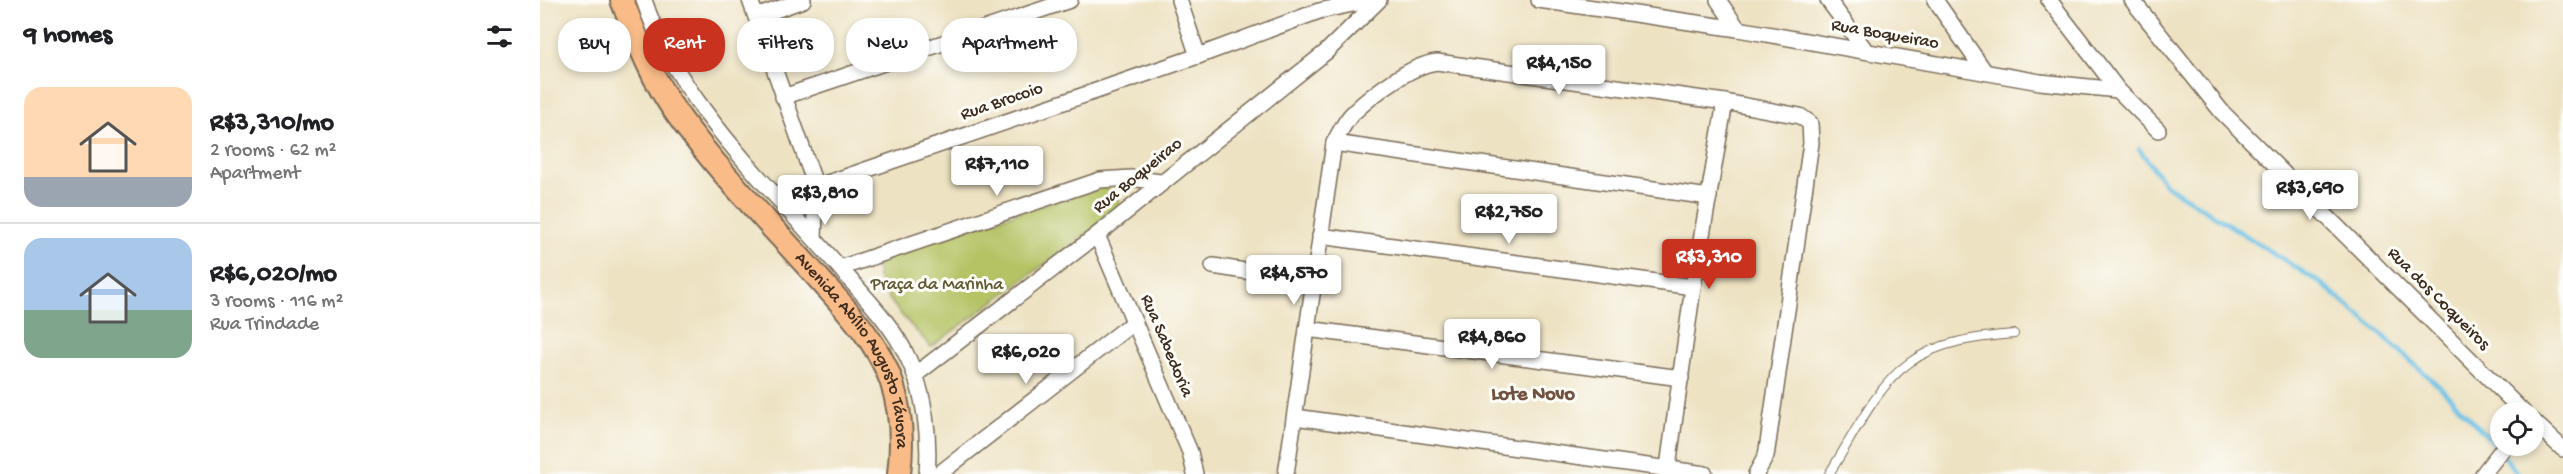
<!DOCTYPE html>
<meta charset="utf-8">
<style>
:root{--surface:#fff;--page:#f2f2f2;--text:#202124;--muted:#757577;--line:#e0e0e0;--accent:#c8321e}
body{margin:0;font-family:"Gochi Hand",sans-serif;background:var(--page);color:var(--text);height:100vh;display:flex;flex-direction:column;font-size:22px;white-space:nowrap}
*{box-sizing:border-box;margin:0}
p{font-size:20px;color:var(--muted)}
.icon{flex:none;width:33px;height:33px;fill:none;stroke:currentColor;stroke-width:2;stroke-linecap:round;stroke-linejoin:round}
.map{position:relative;flex:1;overflow:hidden}
.panel{display:flex;flex-direction:column;background:var(--surface);width:540px}
.panel>*{flex:none}
.guide{position:absolute;left:18px;top:18px;width:570px;height:54px;display:flex;gap:12px}
.fabs{position:absolute;left:1950px;top:402px;display:grid;gap:12px}
.fabs a{display:grid;place-items:center;width:54px;height:54px;border-radius:50%;background:var(--surface);box-shadow:0 3px 9px #0003;font-size:30px}
.price{position:absolute;translate:-50% -51px;padding:0 14px;border-radius:6px;background:#fff;color:#222;font-size:20px;line-height:39px;filter:drop-shadow(0 2px 3px #0008)}
.price::after{content:'';position:absolute;left:50%;top:36px;width:18px;height:14px;margin-left:-9px;background:inherit;clip-path:polygon(0 0,100% 0,50% 100%)}
.price.active{background:var(--accent);color:#fff}
ul{padding:0;list-style:none}
li{display:flex;align-items:center;gap:18px;height:150px;padding:0 24px}
li+li{border-top:2px solid var(--line)}
li span{display:grid;place-items:center;flex:none;width:168px;height:120px;border-radius:18px;color:#555}
li>.icon{margin-inline-start:auto}
span .icon{width:72px;height:72px;fill:#fffc;stroke-width:1}
li b{font-size:26px}
h2{display:flex;justify-content:space-between;align-items:center;height:72px;padding:0 24px;font-size:26px}
.pill{padding:0 21px;border-radius:24px;background:var(--surface);box-shadow:0 3px 9px #0003;font-size:21px;line-height:54px}
.pill.active{background:var(--accent);color:#fff}
main{display:flex;flex:1;min-height:0}
.map>svg:first-child{display:block}
.green{fill:#b5c365;stroke:#787642;stroke-width:1.5}
.lines{fill:none;stroke-linecap:round;stroke-linejoin:round}
.stream{stroke:#68c0e5;stroke-width:4.5}
.service-casing{stroke:#796a57;stroke-width:10}
.minor-casing{stroke:#796a57;stroke-width:18}
.primary-casing{stroke:#796a57;stroke-width:26}
.service{stroke:#fff;stroke-width:8}
.minor{stroke:#fff;stroke-width:15}
.primary{stroke:#f9bc89;stroke-width:22}
.labels{text-anchor:middle;dominant-baseline:central;stroke-width:6;stroke-linejoin:round;paint-order:stroke}
.street-label{font-size:18px;fill:#3b2a1e;stroke:#fdfcf7}
.park-label{font-size:18px;fill:#605833;stroke:#fdfcf7}
.neighbourhood-label{font-size:20px;font-weight:bold;fill:#715140;stroke:#fdfcf7}
</style>
<main>
<section class="panel">
<h2>9 homes<svg class="icon" aria-label="filters" viewBox="0 0 24 24"><path d="M4 7h16M4 17h16"/><circle cx="9" cy="7" r="2"/><circle cx="15" cy="17" r="2"/></svg></h2>
<ul>
<li><span style="background:linear-gradient(#ffd9b3 75%,#9aa5b1 0)"><svg class="icon" aria-label="home" viewBox="0 0 24 24"><path d="M3 11l9-7 9 7M6 9v11h12V9"/></svg></span><div><b>R$3,310/mo</b><p>2 rooms · 62 m²</p><p>Apartment</p></div></li>
<li><span style="background:linear-gradient(#a9c7e8 60%,#7fa58c 0)"><svg class="icon" aria-label="home" viewBox="0 0 24 24"><path d="M3 11l9-7 9 7M6 9v11h12V9"/></svg></span><div><b>R$6,020/mo</b><p>3 rooms · 116 m²</p><p>Rua Trindade</p></div></li>
</ul>
</section>
<div class="map">
<svg width="2023" height="474" viewBox="0 0 2023 474">
<rect width="100%" height="100%" fill="#fdfcf7"/>
<filter id="ink" filterUnits="userSpaceOnUse"><feTurbulence type="fractalNoise" baseFrequency=".0167" numOctaves="2"/><feDisplacementMap in="SourceGraphic" scale="12" xChannelSelector="R" yChannelSelector="G"/><feConvolveMatrix kernelMatrix="1 2 1 2 8 2 1 2 1" color-interpolation-filters="sRGB"/></filter>
<filter id="wash" filterUnits="userSpaceOnUse"><feTurbulence type="fractalNoise" baseFrequency=".008" numOctaves="4" result="noise"/><feDisplacementMap in="SourceGraphic" scale="24" xChannelSelector="R" yChannelSelector="G"/><feGaussianBlur stdDeviation="1.35" result="paint"/><feColorMatrix in="noise" values="0 0 0 0 0 0 0 0 0 0 0 0 0 0 0 0 0 1.4 0 .05"/><feComposite in="paint" operator="in"/></filter>
<g filter="url(#wash)">
<rect width="100%" height="100%" fill="#ede2c2"/>
<!-- green -->
<path class="green" d="M 565,186 L 579,195 L 579,210 L 391,347 C 371,324 340,298 336,267 L 350,251 Z"/>
<g class="lines">
<!-- stream -->
<g class="stream">
<polyline points="1599,149 1626,185 1782,284 1833,327 1901,388 1958,448"/>
<polyline points="1963,455 1978,474"/>
</g>
</g>
</g>
<g filter="url(#ink)">
<g class="lines">
<!-- service casing -->
<g class="service-casing">
<path id="service" d="M 1289,474 C 1311,440 1336,386 1369,363 C 1399,341 1438,337 1474,334"/>
</g>
<!-- minor casing -->
<g class="minor-casing">
<g id="minor">
<path d="M 104,0 C 137,103 236,192 305,274 C 328,300 353,326 368,358 C 385,393 390,436 387,474"/>
<polyline points="210,0 276,187 274,238"/>
<polyline points="639,0 658,56"/>
<polyline points="999,0 1198,29 1500,82 1578,90"/>
<polyline points="1178,0 1198,29"/>
<polyline points="1288,0 1326,51"/>
<polyline points="1395,0 1445,72"/>
<polyline points="1509,0 1578,90 1618,130"/>
<polyline points="1592,0 1682,112 1983,412"/>
<polyline points="216,17 263,0"/>
<polyline points="243,97 530,0"/>
<polyline points="794,143 1169,197"/>
<polyline points="276,187 658,56 779,11 832,0"/>
<polyline points="557,235 650,452 655,474"/>
<polyline points="780,236 1153,287"/>
<polyline points="673,266 774,282"/>
<polyline points="300,268 560,180 591,178 620,182"/>
<polyline points="767,329 1141,378"/>
<polyline points="375,375 557,235 786,52 839,0"/>
<polyline points="755,417 1165,474"/>
<polyline points="1994,422 2023,449"/>
<polyline points="399,474 594,322"/>
<path d="M 746,474 L 794,143 C 800,132 805,120 814,112 C 833,94 871,65 897,62 L 1185,102 L 1260,116 L 1270,123 L 1271,143 L 1228,443 L 1226,456 L 1216,474"/>
<polyline points="1127,474 1153,287 1185,102"/>
<polyline points="1943,474 1965,446"/>
</g>
</g>
<!-- primary casing -->
<g class="primary-casing">
<g id="primary">
<path id="s1" d="M 82,0 C 97,39 112,80 137,114 C 179,173 232,226 280,280 C 306,309 337,341 351,380 C 361,410 363,442 359,474"/>
</g>
</g>
<!-- service -->
<use href="#service" class="service"/>
<!-- minor -->
<use href="#minor" class="minor"/>
<!-- primary -->
<use href="#primary" class="primary"/>
</g>
</g>
<g class="labels">
<!-- street labels -->
<g class="street-label">
<text transform="translate(1345 35) rotate(10)">Rua Boqueirao</text>
<text transform="translate(462 102) rotate(-19)">Rua Brocoio</text>
<text transform="translate(598 176) rotate(-39)">Rua Boqueirao</text>
<text transform="translate(1898 299) rotate(45)">Rua dos Coqueiros</text>
<text transform="translate(626 346) rotate(67)">Rua Sabedoria</text>
<text stroke="none"><textPath href="#s1" startOffset="426">Avenida Abílio Augusto Távora</textPath></text>
</g>
<!-- park labels -->
<g class="park-label">
<text x="397" y="285">Praça da Marinha</text>
</g>
<!-- neighbourhood labels -->
<g class="neighbourhood-label">
<text x="993" y="395">Lote Novo</text>
</g>
</g>
</svg>
<div class="fabs">
<a><svg class="icon" aria-label="locate" viewBox="0 0 24 24"><circle cx="12" cy="12" r="6"/><path d="M12 2v4M12 18v4M2 12h4M18 12h4"/></svg></a>
</div>
<b class="price" style="left:1019px;top:96px">R$4,150</b>
<b class="price" style="left:457px;top:197px">R$7,110</b>
<b class="price" style="left:1770px;top:221px">R$3,690</b>
<b class="price" style="left:285px;top:226px">R$3,810</b>
<b class="price" style="left:969px;top:245px">R$2,750</b>
<b class="price active" style="left:1169px;top:290px">R$3,310</b>
<b class="price" style="left:754px;top:306px">R$4,570</b>
<b class="price" style="left:952px;top:370px">R$4,860</b>
<b class="price" style="left:486px;top:385px">R$6,020</b>
<div class="guide">
<a class="pill">Buy</a>
<a class="pill active">Rent</a>
<a class="pill">Filters</a>
<a class="pill">New</a>
<a class="pill">Apartment</a>
</div>
</div>
</main>
